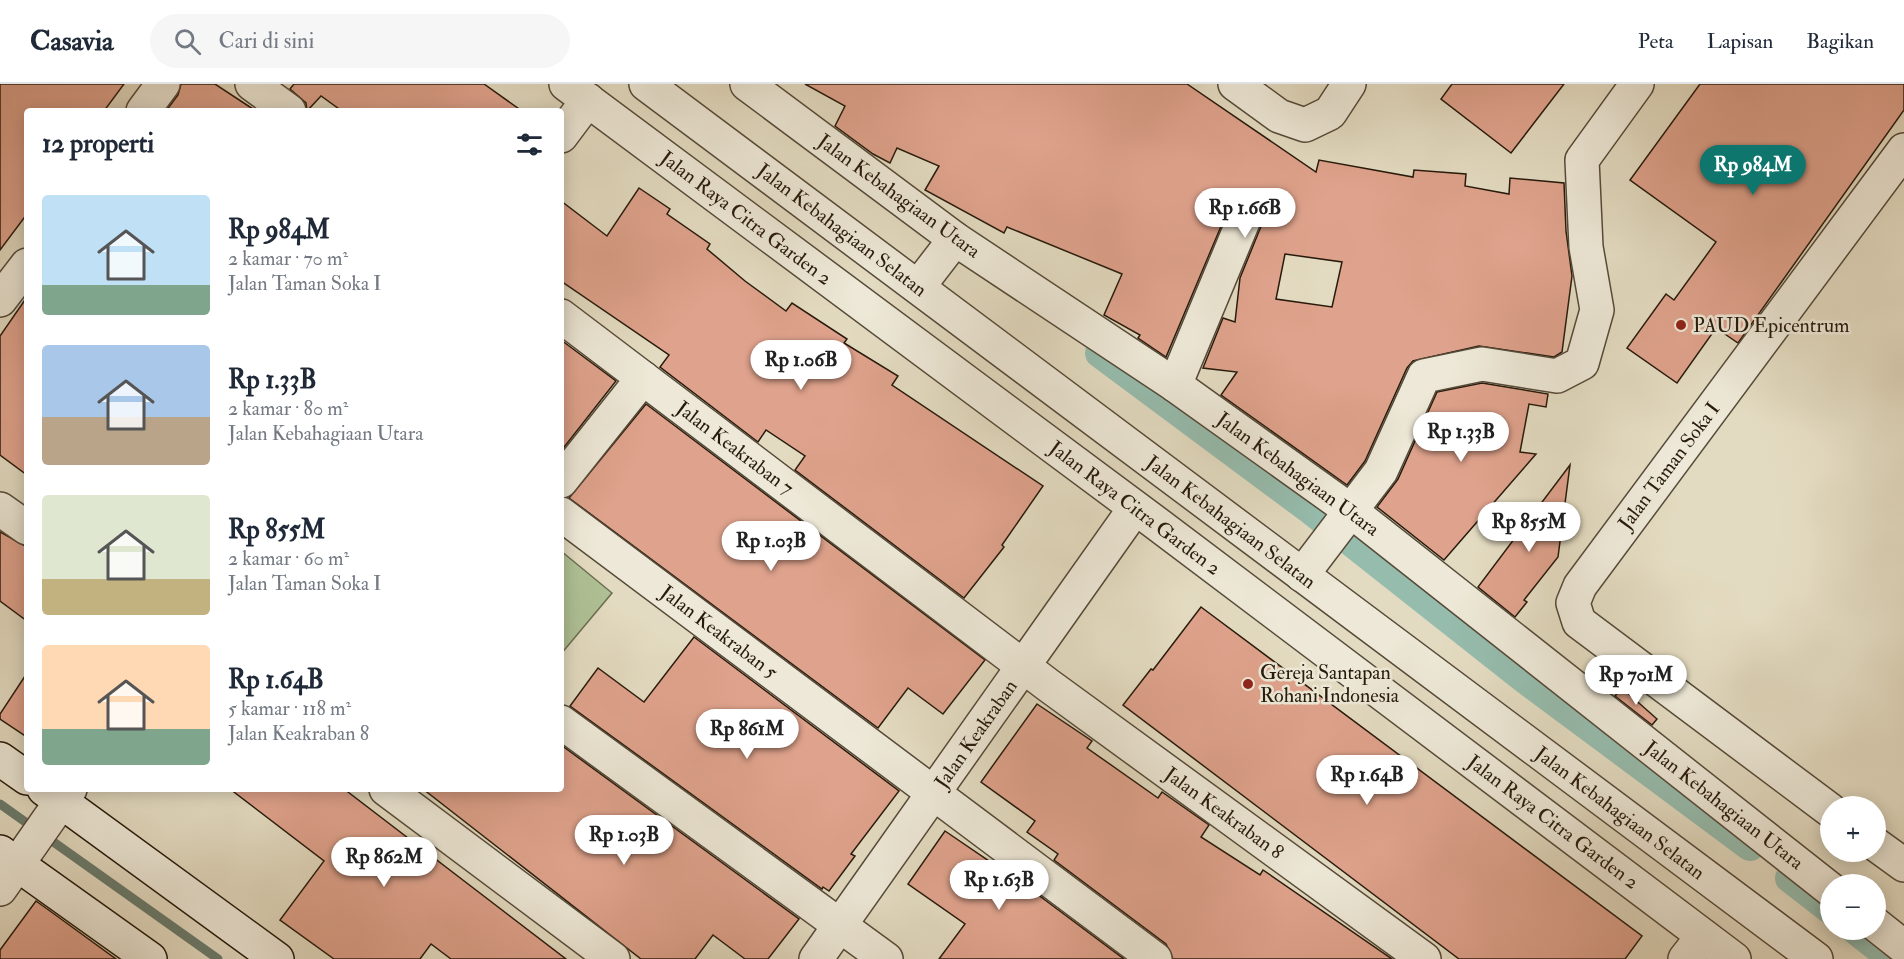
<!DOCTYPE html>
<html lang="id">
<meta charset="utf-8">
<style>
:root{--surface:#fff;--page:#f6f6f7;--text:#1f2937;--muted:#747a83;--line:#e0e1e3;--accent:#0f766e}
body{margin:0;font-family:"IM FELL Double Pica",serif;background:var(--page);color:var(--text);height:100vh;display:flex;flex-direction:column;font-size:22px;white-space:nowrap}
*{box-sizing:border-box;margin:0}
p{font-size:20px;color:var(--muted)}
.icon{flex:none;width:33px;height:33px;fill:none;stroke:currentColor;stroke-width:2;stroke-linecap:round;stroke-linejoin:round}
.map{position:relative;flex:1;overflow:hidden}
.drawer{position:absolute;left:24px;top:24px;width:540px;height:684px;display:flex;flex-direction:column;background:var(--surface);border-radius:6px;box-shadow:0 3px 15px #0003}
.drawer>*{flex:none}
.controls{position:absolute;left:1820px;top:712px;display:grid;gap:12px}
.controls a{display:grid;place-items:center;width:66px;height:66px;border-radius:50%;background:var(--surface);box-shadow:0 3px 15px #0003;font-size:30px}
.price{position:absolute;translate:-50% -51px;padding:0 14px;border-radius:21px;background:#fff;color:#222;font-size:20px;line-height:39px;filter:drop-shadow(0 2px 3px #0008)}
.price::after{content:'';position:absolute;left:50%;top:36px;width:18px;height:14px;margin-left:-9px;background:inherit;clip-path:polygon(0 0,100% 0,50% 100%)}
.price.on{background:var(--accent);color:#fff}
ul{padding:0;list-style:none}
li{display:flex;align-items:center;gap:18px;height:150px;padding:0 18px}
li span{display:grid;place-items:center;flex:none;width:168px;height:120px;border-radius:6px;color:#555}
li>.icon{margin-inline-start:auto}
span .icon{width:72px;height:72px;fill:#fffc;stroke-width:1}
li b{font-size:26px}
h2{display:flex;justify-content:space-between;align-items:center;height:72px;padding:0 18px;font-size:26px}
header{display:flex;align-items:center;gap:36px;box-sizing:border-box;height:84px;padding:0 30px;background:var(--surface);border-bottom:2px solid var(--line)}
header strong{font-size:28px}
nav{display:flex;gap:33px;margin-inline-start:auto;font-size:21px}
.search{width:420px;height:54px;background:var(--page);display:flex;align-items:center;gap:15px;box-sizing:border-box;padding:0 21px;border-radius:33px;color:var(--muted);font-size:22px}
.map>svg:first-child{display:block}
.green{fill:#afc196;stroke:#6b6e51;stroke-width:1.5}
.lines{fill:none;stroke-linecap:round;stroke-linejoin:round}
.stream{stroke:#6a7b6d;stroke-width:9}
.canal{stroke:#96bcad;stroke-width:30}
.building{fill:#dfa28c;stroke:#271a0c;stroke-width:1.5;fill-rule:evenodd}
.street-casing{stroke:#564a39;stroke-width:36}
.secondary-casing{stroke:#271a0c;stroke-width:36}
.street{stroke:#ede8d7;stroke-width:33}
.secondary{stroke:#ede8d7;stroke-width:33}
.poi-dot{fill:#8f2418;stroke:#ede8d7;stroke-width:2}
.labels{text-anchor:middle;dominant-baseline:central;stroke-width:5;stroke-linejoin:round;paint-order:stroke}
.street-label{font-size:20px;fill:#271a0c;stroke:#ede8d7}
.poi-label{font-size:20px;fill:#271a0c;stroke:#ede8d7;text-anchor:start}
</style>
<header>
<strong>Casavia</strong>
<div class="search"><svg class="icon" aria-label="search" viewBox="0 0 24 24"><circle cx="10" cy="10" r="6"/><path d="M15 15l6 6"/></svg>Cari di sini</div>
<nav><a>Peta</a><a>Lapisan</a><a>Bagikan</a></nav>
</header>
<div class="map">
<svg width="1904" height="875" viewBox="0 0 1904 875">
<rect width="100%" height="100%" fill="#e3dbc1"/>
<filter id="stains"><feTurbulence type="fractalNoise" baseFrequency=".00333" numOctaves="4"/><feColorMatrix values="0 0 0 0 .2 0 0 0 0 .09 0 0 0 0 .02 0 0 0 .5 -.17"/></filter>
<radialGradient id="worn" r=".72"><stop offset=".6" stop-color="#630" stop-opacity="0"/><stop offset="1" stop-color="#630" stop-opacity=".3"/></radialGradient>
<!-- green -->
<polygon class="green" points="561,467 612,509 561,570"/>
<g class="lines">
<!-- stream -->
<polyline class="stream" points="0,720 218,875"/>
<!-- canal -->
<g class="canal">
<polyline points="1100,269 1310,425 1524,594 1750,762"/>
<polyline points="1790,794 1830,825"/>
<polyline points="1856,846 1893,875"/>
</g>
</g>
<!-- building -->
<g class="building">
<polygon points="0,0 124,0 104,27 27,27 27,130 0,166"/>
<polygon points="181,0 215,0 256,27 166,27 178,11"/>
<polygon points="294,0 484,0 522,27 342,27 321,12 307,27 306,19 290,5"/>
<path d="M 805,0 L 1187,0 L 1316,88 L 1319,76 L 1413,93 L 1414,86 L 1466,90 L 1465,102 L 1509,110 L 1510,94 L 1564,99 L 1566,147 L 1572,192 L 1562,268 L 1554,273 L 1479,262 L 1413,277 L 1407,284 L 1365,377 L 1347,401 L 1221,311 L 1237,288 L 1203,284 L 1223,234 L 1235,238 L 1240,194 L 1264,135 L 1265,125 L 1261,116 L 1255,111 L 1244,110 L 1235,114 L 1230,121 L 1166,273 L 1138,254 L 1140,251 L 1104,231 L 1122,190 L 1007,143 L 1004,149 L 925,106 L 939,82 L 897,64 L 890,79 L 873,70 L 835,42 L 845,22 ZM 1285,170 L 1342,178 L 1332,223 L 1276,215 Z"/>
<polygon points="1452,0 1564,0 1511,69 1441,15"/>
<polygon points="1700,0 1904,0 1904,26 1738,259 1716,244 1677,299 1627,264 1666,210 1674,216 1716,158 1630,96"/>
<polygon points="639,104 670,125 667,130 710,160 707,165 745,197 786,227 792,219 847,255 844,259 898,292 892,301 1043,402 1002,461 1004,463 964,514 795,386 805,372 766,346 758,358 660,283 669,271 561,197 561,117 607,152"/>
<polygon points="27,213 27,391 0,371 0,252"/>
<polygon points="561,256 616,297 561,367"/>
<polygon points="1482,299 1548,310 1546,323 1529,320 1520,368 1536,370 1444,476 1377,423 1398,395 1437,308"/>
<polygon points="646,320 985,576 943,630 908,604 878,644 569,414"/>
<polygon points="1570,381 1558,473 1524,516 1527,518 1515,533 1478,503"/>
<polygon points="0,448 27,463 27,537 0,517"/>
<polygon points="1201,523 1642,852 1625,875 1459,875 1123,621 1151,585 1153,586"/>
<polygon points="694,553 899,707 851,770 855,772 829,807 823,803 822,805 570,622 598,584 644,618"/>
<polygon points="27,589 27,653 0,635 0,630"/>
<polygon points="1622,604 1657,635 1652,641 1615,612"/>
<polygon points="1037,620 1092,657 1087,664 1158,714 1162,708 1209,741 1201,753 1260,791 1263,786 1392,875 1173,875 1166,860 1054,776 1058,770 1027,748 1035,737 981,698"/>
<polygon points="561,661 799,835 768,875 745,875 713,851 695,875 641,875 423,705 561,705"/>
<polygon points="230,705 344,705 566,875 451,875 431,860 420,875 334,875 280,836 324,777"/>
<polygon points="945,747 1033,807 1124,875 939,875 965,840 908,800"/>
<polygon points="36,817 50,827 116,875 0,875 0,866"/>
</g>
<g class="lines">
<!-- street casing -->
<g class="street-casing">
<g id="street">
<polyline points="252,0 289,27"/>
<polyline points="566,0 1156,439 1734,875"/>
<polyline points="646,0 1816,875"/>
<polyline points="747,0 955,155 1175,301 1351,427 1830,805"/>
<polyline points="1235,0 1279,32 1305,41 1330,29 1349,0"/>
<polyline points="143,27 163,0"/>
<polyline points="561,52 588,16"/>
<polyline points="918,203 955,155"/>
<polyline points="0,216 27,181"/>
<polyline points="561,232 1048,601 1424,875"/>
<polyline points="1175,301 1247,128"/>
<polyline points="561,397 643,294"/>
<polyline points="0,425 27,444"/>
<polyline points="561,430 1155,875"/>
<polyline points="1302,491 1381,387 1424,292 1482,280 1557,292 1582,279 1597,226 1586,163 1582,76 1637,0"/>
<polyline points="561,638 886,875"/>
<polyline points="386,705 613,875"/>
<polyline points="1830,726 1579,538 1573,519 1580,502 1904,66"/>
<polyline points="1875,760 1904,781"/>
<polyline points="0,805 70,705"/>
<polyline points="1875,840 1904,863"/>
<polyline points="816,875 1135,424"/>
<polyline points="1685,875 1703,852"/>
</g>
</g>
<!-- secondary casing -->
<g class="secondary-casing">
<g id="secondary">
<polyline points="0,675 27,694"/>
<polyline points="44,705 277,875"/>
<polyline points="0,768 150,875"/>
</g>
</g>
<!-- street -->
<use href="#street" class="street"/>
<!-- secondary -->
<use href="#secondary" class="secondary"/>
</g>
<!-- markers -->
<g class="poi-dot">
<circle cx="1681" cy="241" r="6"/>
<circle cx="1248" cy="600" r="6"/>
</g>
<g class="labels">
<!-- street labels -->
<g class="street-label">
<text transform="translate(899 112) rotate(36)">Jalan Kebahagiaan Utara</text>
<text transform="translate(746 134) rotate(37)">Jalan Raya Citra Garden 2</text>
<text transform="translate(842 146) rotate(37)">Jalan Kebahagiaan Selatan</text>
<text transform="translate(735 364) rotate(37)">Jalan Keakraban 7</text>
<text transform="translate(1669 382) rotate(-53)">Jalan Taman Soka I</text>
<text transform="translate(1298 390) rotate(36)">Jalan Kebahagiaan Utara</text>
<text transform="translate(1135 424) rotate(37)">Jalan Raya Citra Garden 2</text>
<text transform="translate(1231 438) rotate(37)">Jalan Kebahagiaan Selatan</text>
<text transform="translate(719 548) rotate(37)">Jalan Keakraban 5</text>
<text transform="translate(976 650) rotate(-55)">Jalan Keakraban</text>
<text transform="translate(1724 721) rotate(38)">Jalan Kebahagiaan Utara</text>
<text transform="translate(1224 729) rotate(36)">Jalan Keakraban 8</text>
<text transform="translate(1620 729) rotate(37)">Jalan Kebahagiaan Selatan</text>
<text transform="translate(1553 738) rotate(37)">Jalan Raya Citra Garden 2</text>
</g>
<!-- poi labels -->
<g class="poi-label">
<text x="1693" y="241">PAUD Epicentrum</text>
<text x="1260" y="588">Gereja Santapan<tspan x="1260" dy="23">Rohani Indonesia</tspan></text>
</g>
</g>
<rect width="100%" height="100%" filter="url(#stains)"/>
<rect width="100%" height="100%" fill="url(#worn)"/>
</svg>
<div class="controls">
<a>+</a>
<a>−</a>
</div>
<b class="price on" style="left:1753px;top:112px">Rp 984M</b>
<b class="price" style="left:1245px;top:155px">Rp 1.66B</b>
<b class="price" style="left:801px;top:307px">Rp 1.06B</b>
<b class="price" style="left:1461px;top:379px">Rp 1.33B</b>
<b class="price" style="left:1529px;top:469px">Rp 855M</b>
<b class="price" style="left:771px;top:488px">Rp 1.03B</b>
<b class="price" style="left:1636px;top:622px">Rp 701M</b>
<b class="price" style="left:747px;top:676px">Rp 861M</b>
<b class="price" style="left:1367px;top:722px">Rp 1.64B</b>
<b class="price" style="left:624px;top:782px">Rp 1.03B</b>
<b class="price" style="left:384px;top:804px">Rp 862M</b>
<b class="price" style="left:999px;top:827px">Rp 1.63B</b>
<section class="drawer">
<h2>12 properti<svg class="icon" aria-label="filters" viewBox="0 0 24 24"><path d="M4 7h16M4 17h16"/><circle cx="9" cy="7" r="2"/><circle cx="15" cy="17" r="2"/></svg></h2>
<ul>
<li><span style="background:linear-gradient(#bfe0f5 75%,#7fa58c 0)"><svg class="icon" aria-label="home" viewBox="0 0 24 24"><path d="M3 11l9-7 9 7M6 9v11h12V9"/></svg></span><div><b>Rp 984M</b><p>2 kamar · 70 m²</p><p>Jalan Taman Soka I</p></div></li>
<li><span style="background:linear-gradient(#a9c7e8 60%,#b9a48a 0)"><svg class="icon" aria-label="home" viewBox="0 0 24 24"><path d="M3 11l9-7 9 7M6 9v11h12V9"/></svg></span><div><b>Rp 1.33B</b><p>2 kamar · 80 m²</p><p>Jalan Kebahagiaan Utara</p></div></li>
<li><span style="background:linear-gradient(#dfe7d0 70%,#c2b280 0)"><svg class="icon" aria-label="home" viewBox="0 0 24 24"><path d="M3 11l9-7 9 7M6 9v11h12V9"/></svg></span><div><b>Rp 855M</b><p>2 kamar · 60 m²</p><p>Jalan Taman Soka I</p></div></li>
<li><span style="background:linear-gradient(#ffd9b3 70%,#7fa58c 0)"><svg class="icon" aria-label="home" viewBox="0 0 24 24"><path d="M3 11l9-7 9 7M6 9v11h12V9"/></svg></span><div><b>Rp 1.64B</b><p>5 kamar · 118 m²</p><p>Jalan Keakraban 8</p></div></li>
</ul>
</section>
</div>
